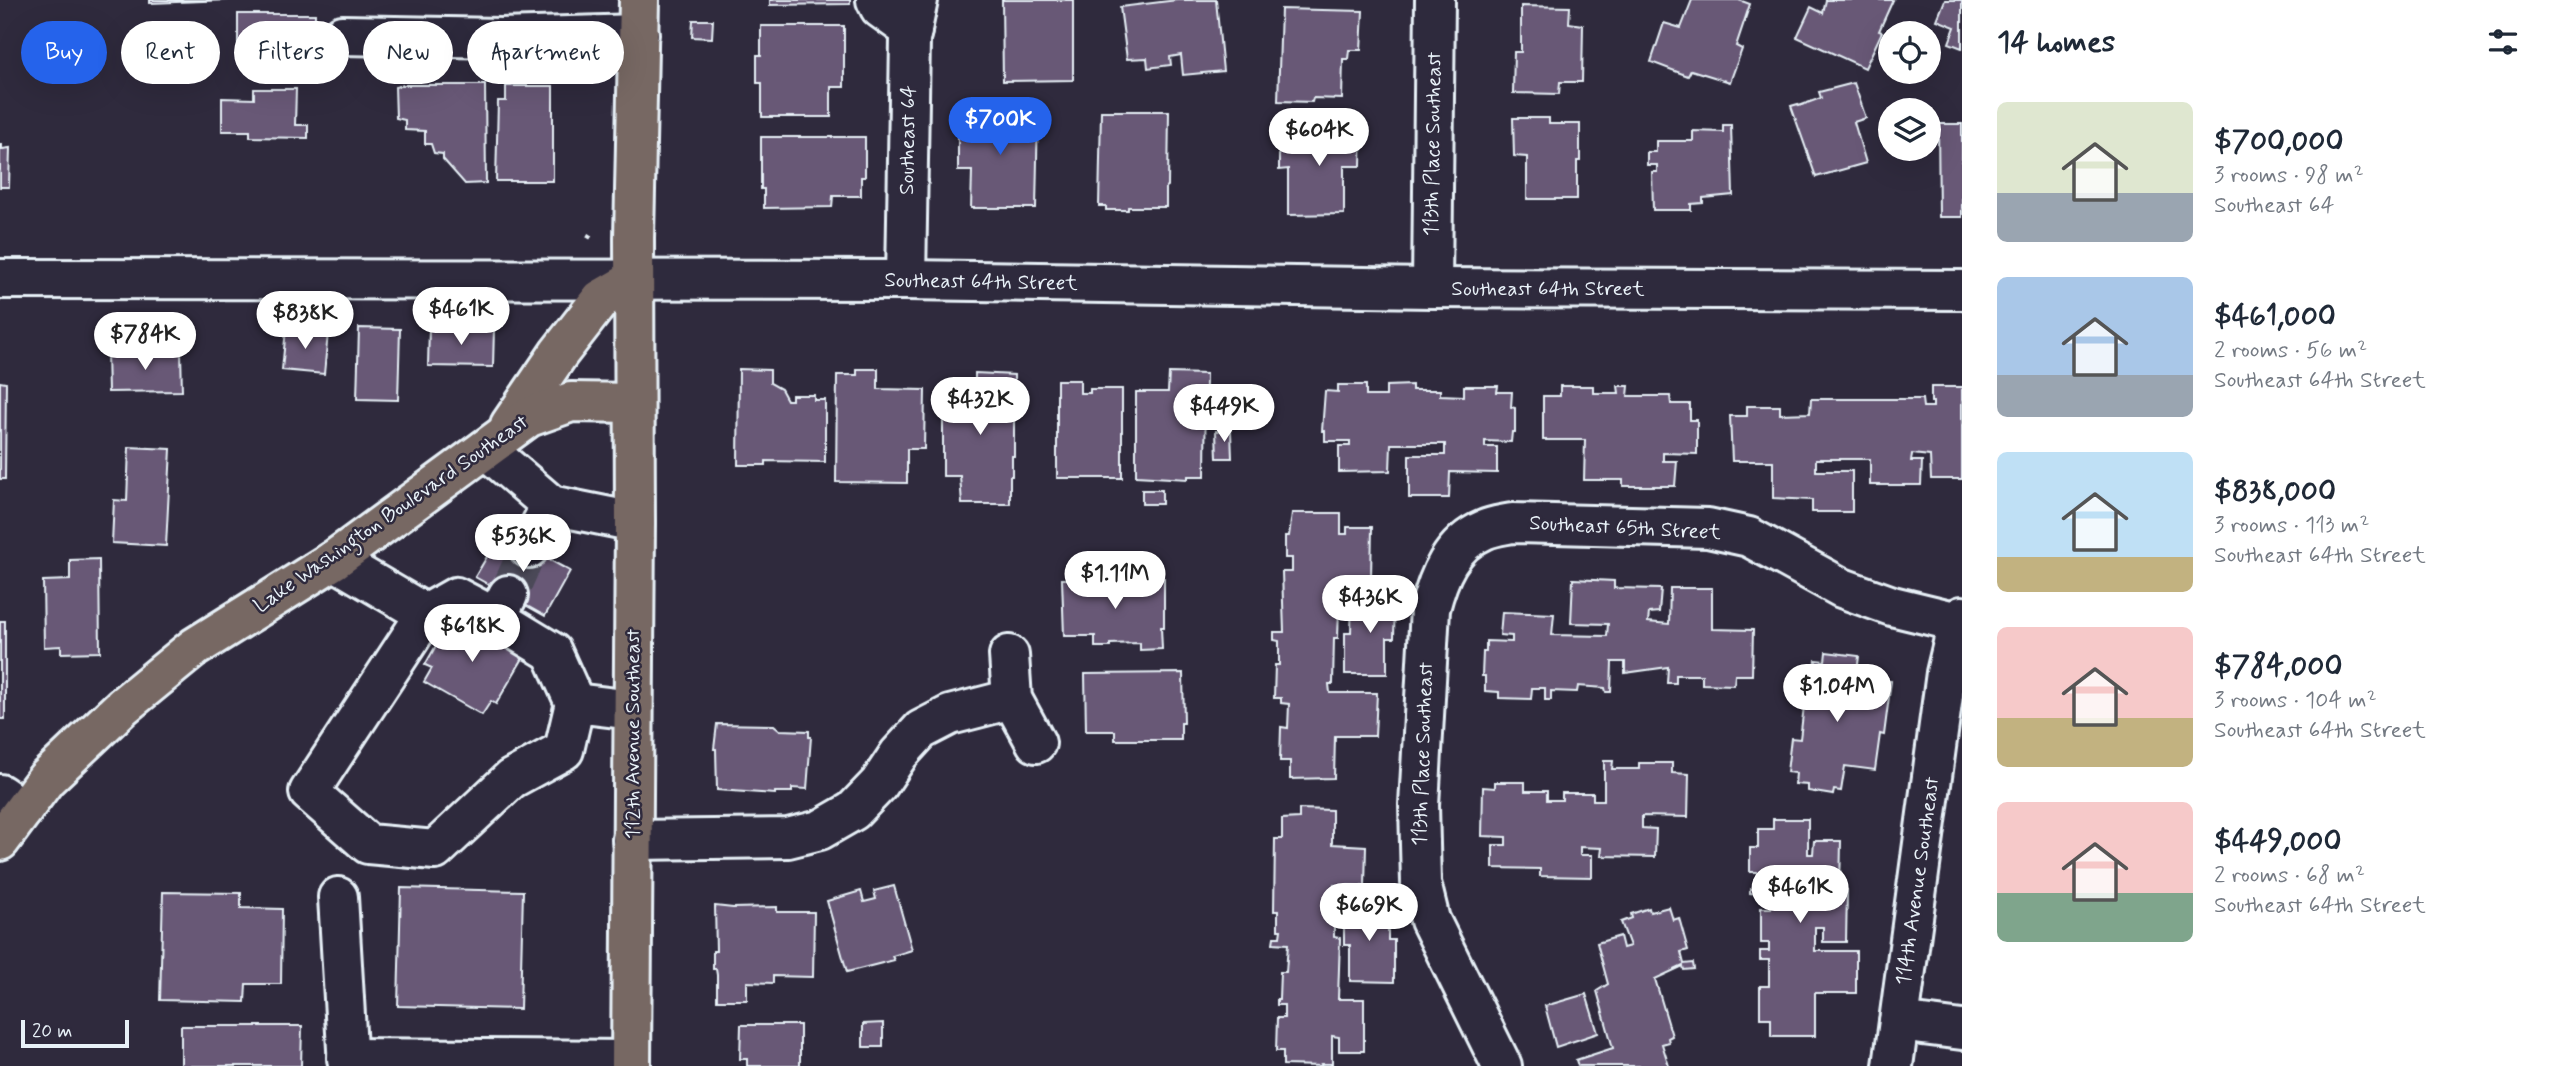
<!DOCTYPE html>
<meta charset="utf-8">
<style>
:root{--surface:#fff;--page:#f6f6f7;--text:#1f2937;--muted:#747a83;--accent:#2563eb}
body{margin:0;font-family:Mynerve,sans-serif;background:var(--page);color:var(--text);height:100vh;display:flex;flex-direction:column;font-size:26px;white-space:nowrap}
*{box-sizing:border-box;margin:0}
p{font-size:23px;color:var(--muted)}
.icon{flex:none;width:38px;height:38px;fill:none;stroke:currentColor;stroke-width:2;stroke-linecap:round;stroke-linejoin:round}
.map{position:relative;flex:1;overflow:hidden}
.details{display:flex;flex-direction:column;background:var(--surface);width:595px}
.details>*{flex:none}
.hud{position:absolute;left:21px;top:21px;width:665px;height:63px;display:flex;gap:14px}
.controls{position:absolute;left:1878px;top:21px;display:grid;gap:14px}
.controls a{display:grid;place-items:center;width:63px;height:63px;border-radius:50%;background:var(--surface);box-shadow:0 7px 28px #0002;font-size:35px}
.scale{position:absolute;left:21px;bottom:18px;width:108px;box-sizing:border-box;padding-left:7px;border:4px solid #e8f1f8;border-top:0;font-size:19px;line-height:24px;white-space:nowrap;color:#e8f1f8;-webkit-text-stroke:5px #2f2a3d;paint-order:stroke}
.price{position:absolute;translate:-50% -60px;padding:0 16px;border-radius:24px;background:#fff;color:#222;font-size:23px;line-height:46px;filter:drop-shadow(0 2px 4px #0008)}
.price::after{content:'';position:absolute;left:50%;top:42px;width:21px;height:16px;margin-left:-10px;background:inherit;clip-path:polygon(0 0,100% 0,50% 100%)}
.price.active{background:var(--accent);color:#fff}
ul{padding:0;list-style:none}
li{display:flex;align-items:center;gap:21px;height:175px;padding:0 35px}
li span{display:grid;place-items:center;flex:none;width:196px;height:140px;border-radius:10px;color:#555}
li>.icon{margin-inline-start:auto}
span .icon{width:84px;height:84px;fill:#fffc;stroke-width:1}
li b{font-size:30px}
h2{display:flex;justify-content:space-between;align-items:center;height:84px;padding:0 35px;font-size:30px}
.pill{padding:0 24px;border-radius:32px;background:var(--surface);box-shadow:0 7px 28px #0002;font-size:24px;line-height:63px}
.pill.active{background:var(--accent);color:#fff}
main{display:flex;flex:1;min-height:0}
.map>svg:first-child{display:block}
.building{fill:#675976;stroke:#e8f1f8;stroke-width:2}
.lines{fill:none;stroke-linecap:round;stroke-linejoin:round}
.minor-tunnel{stroke:#4b4859;stroke-width:38;stroke-dasharray:38 19;stroke-linecap:butt}
.minor-casing{stroke:#e8f1f8;stroke-width:44}
.major-casing{stroke:#e8f1f8;stroke-width:44}
.path{stroke:#e8f1f8;stroke-width:4.5;stroke-dasharray:5 5;stroke-linecap:butt}
.minor{stroke:#2f2a3d;stroke-width:38}
.major{stroke:#776864;stroke-width:38}
.labels{text-anchor:middle;dominant-baseline:central;stroke-width:5;stroke-linejoin:round;paint-order:stroke}
.street-label{font-size:21px;fill:#e8f1f8;stroke:#2f2a3d}
</style>
<main>
<div class="map">
<svg width="1962" height="1066" viewBox="0 0 1962 1066">
<rect width="100%" height="100%" fill="#2f2a3d"/>
<filter id="ink" filterUnits="userSpaceOnUse"><feTurbulence type="fractalNoise" baseFrequency=".0143" numOctaves="2"/><feDisplacementMap in="SourceGraphic" scale="14" xChannelSelector="R" yChannelSelector="G"/><feConvolveMatrix kernelMatrix="1 2 1 2 8 2 1 2 1" color-interpolation-filters="sRGB"/></filter>
<g filter="url(#ink)">
<!-- building -->
<g class="building">
<polygon points="150,0 230,0 150,3"/>
<polygon points="770,0 850,0 850,4 770,5"/>
<polygon points="1002,0 1073,0 1073,80 1003,81"/>
<polygon points="1177,0 1216,0 1223,71 1183,75 1181,55 1170,57 1171,65 1148,68 1147,58 1127,59 1120,7"/>
<polygon points="1692,0 1739,0 1750,4 1736,46 1742,49 1730,82 1691,70 1688,76 1651,62 1664,23 1681,28"/>
<polygon points="1826,0 1893,0 1879,31 1882,32 1865,68 1797,37 1811,7 1823,13"/>
<polygon points="1945,0 1962,0 1962,48 1949,43 1955,27 1937,20"/>
<polygon points="1521,6 1570,7 1569,23 1583,25 1582,82 1560,82 1559,94 1513,93 1514,52 1521,52"/>
<polygon points="1281,9 1363,11 1361,50 1349,50 1348,59 1343,59 1342,99 1313,98 1312,102 1278,101"/>
<polygon points="238,14 315,14 314,62 238,62"/>
<polygon points="693,20 713,20 712,38 692,37"/>
<polygon points="761,26 844,26 844,87 831,87 831,117 762,117 762,83 757,83 757,55 761,55"/>
<polygon points="1854,83 1866,118 1854,122 1866,163 1816,177 1791,106 1798,104 1799,106 1821,98 1819,92"/>
<polygon points="404,85 485,85 486,183 465,184 443,159 443,154 434,153 431,144 425,144 425,131 405,130 405,120 396,118 395,87"/>
<polygon points="506,86 553,86 553,181 496,181 498,101 506,101"/>
<polygon points="254,89 296,89 295,125 308,125 308,138 250,137 250,131 222,131 222,98 254,99"/>
<polygon points="958,111 1038,111 1036,208 971,208 972,171 958,171"/>
<polygon points="1101,111 1169,111 1168,186 1166,187 1166,207 1128,207 1128,210 1106,210 1106,206 1099,206"/>
<polygon points="1513,118 1549,118 1549,124 1580,124 1580,161 1577,161 1577,199 1527,199 1527,157 1514,156"/>
<polygon points="1938,124 1962,124 1962,217 1939,217"/>
<polygon points="1320,125 1362,126 1361,166 1344,166 1344,214 1288,215 1288,169 1279,170 1279,136 1320,135"/>
<polygon points="1723,125 1731,125 1733,195 1703,198 1703,203 1691,204 1691,210 1653,210 1652,172 1657,172 1657,165 1647,165 1647,152 1656,152 1656,141 1693,141 1693,131 1723,132"/>
<polygon points="761,137 865,137 865,177 861,177 861,196 833,196 832,207 764,208 764,189 761,189"/>
<polygon points="0,145 2,145 2,149 10,148 9,187 0,187"/>
<polygon points="429,327 494,328 493,367 428,366"/>
<polygon points="359,328 400,329 398,400 357,399"/>
<polygon points="286,329 328,333 324,374 282,370"/>
<polygon points="181,352 182,391 108,392 107,353"/>
<polygon points="739,369 770,370 770,383 781,389 787,400 792,400 792,395 814,395 814,400 825,400 825,462 766,461 766,465 738,465"/>
<polygon points="857,369 878,369 878,389 925,390 924,449 907,449 907,483 836,482 837,375 857,375"/>
<polygon points="975,373 1014,375 1014,456 1012,456 1012,476 1010,476 1010,504 962,504 960,476 943,476 943,384 975,384"/>
<polygon points="1169,373 1206,374 1205,476 1188,476 1188,479 1136,476 1136,392 1168,392"/>
<polygon points="1057,380 1080,380 1080,393 1090,393 1090,389 1122,389 1122,478 1057,478"/>
<polygon points="0,382 6,383 5,479 0,479"/>
<polygon points="1338,385 1366,385 1366,396 1386,396 1386,386 1412,385 1412,390 1440,390 1440,395 1464,396 1464,386 1498,386 1497,392 1512,392 1511,407 1515,408 1515,432 1512,432 1511,442 1485,441 1485,447 1497,447 1497,473 1450,472 1449,498 1409,498 1409,455 1445,455 1445,444 1391,444 1390,471 1339,472 1339,446 1350,446 1350,441 1325,441 1325,431 1322,431 1325,391 1338,392"/>
<polygon points="1560,386 1593,386 1593,393 1619,393 1618,386 1629,386 1628,396 1670,396 1671,404 1690,404 1690,420 1697,420 1697,454 1663,453 1663,461 1677,461 1675,486 1623,486 1623,480 1584,480 1585,440 1543,440 1543,396 1560,396"/>
<polygon points="1931,387 1962,387 1962,479 1931,479 1930,456 1912,454 1911,461 1922,461 1921,485 1870,485 1870,459 1816,459 1816,471 1852,471 1852,512 1812,512 1812,500 1773,498 1773,461 1732,461 1730,416 1747,416 1747,406 1780,406 1780,414 1810,413 1811,399 1922,399 1923,407 1933,407 1933,402 1931,402"/>
<polygon points="1216,431 1231,431 1232,458 1217,458"/>
<polygon points="129,447 171,449 166,546 112,543 114,500 127,501"/>
<rect x="1142" y="490" width="20" height="14"/>
<polygon points="1292,513 1341,513 1341,534 1347,534 1347,527 1372,527 1371,578 1340,577 1338,638 1334,638 1333,684 1329,684 1330,693 1377,693 1375,736 1335,736 1334,778 1290,779 1290,761 1280,761 1281,727 1288,728 1289,704 1281,703 1281,698 1274,698 1275,665 1279,665 1279,641 1274,640 1274,632 1284,632 1282,572 1292,572 1292,558 1285,558 1285,536 1289,536"/>
<polygon points="501,533 570,571 545,616 475,577"/>
<polygon points="99,559 100,652 61,653 61,646 44,647 43,581 70,580 70,560"/>
<polygon points="1164,578 1164,627 1161,627 1162,649 1140,650 1140,643 1110,644 1110,647 1095,647 1095,636 1064,636 1062,579"/>
<polygon points="1573,579 1614,581 1614,588 1661,589 1659,612 1649,613 1648,622 1669,624 1670,588 1712,588 1712,629 1753,630 1752,675 1735,675 1734,685 1702,684 1702,675 1676,675 1676,683 1667,683 1668,667 1625,673 1625,662 1612,662 1611,692 1606,692 1605,688 1578,686 1577,692 1551,691 1551,700 1545,700 1545,688 1532,688 1531,699 1499,698 1499,692 1485,691 1485,676 1482,676 1483,652 1486,652 1486,641 1512,642 1512,636 1500,635 1502,612 1554,614 1552,635 1607,636 1608,624 1571,623"/>
<polygon points="1352,597 1395,597 1394,638 1387,638 1387,674 1345,674 1345,633 1351,633"/>
<polygon points="455,612 526,653 496,704 491,701 482,715 424,682 432,668 425,665"/>
<rect x="0" y="621" width="5" height="98"/>
<polygon points="1826,652 1859,656 1855,689 1865,691 1867,678 1891,681 1884,735 1880,734 1875,770 1845,766 1841,791 1834,790 1833,795 1808,791 1808,785 1795,784 1796,773 1787,772 1791,738 1800,739 1805,698 1795,697 1798,673 1814,674 1816,660 1825,661"/>
<polygon points="1183,673 1184,723 1181,723 1181,740 1115,740 1115,731 1086,731 1085,674"/>
<polygon points="717,724 774,725 780,730 809,731 809,737 811,737 807,789 792,788 792,792 775,792 775,794 717,790 716,749 714,749"/>
<polygon points="1604,761 1613,761 1612,769 1639,769 1639,763 1672,763 1672,773 1689,774 1688,817 1642,816 1642,828 1656,829 1655,857 1601,856 1602,848 1580,847 1580,855 1592,855 1592,877 1540,876 1540,869 1493,868 1493,845 1506,845 1506,837 1482,836 1483,787 1495,788 1495,782 1525,782 1525,791 1547,791 1547,800 1562,800 1562,793 1593,793 1593,800 1604,800"/>
<polygon points="1299,809 1332,810 1332,844 1366,846 1365,886 1334,885 1334,937 1340,938 1338,999 1364,999 1364,1051 1339,1051 1339,1037 1332,1036 1332,1064 1321,1064 1322,1066 1283,1065 1283,1051 1276,1051 1277,1018 1284,1018 1284,1005 1277,1005 1277,999 1279,999 1280,972 1286,972 1288,944 1273,943 1274,937 1280,937 1281,930 1278,930 1278,911 1274,911 1275,839 1282,839 1282,819 1299,818"/>
<polygon points="1773,819 1808,819 1808,854 1813,854 1814,841 1841,841 1840,890 1847,890 1846,942 1823,942 1823,927 1815,927 1815,951 1856,951 1856,993 1815,993 1815,1036 1771,1036 1771,1018 1760,1018 1760,986 1769,986 1769,960 1760,960 1760,951 1769,951 1769,943 1761,943 1761,908 1771,908 1771,895 1750,893 1750,889 1757,889 1757,872 1750,872 1750,848 1758,848 1758,829 1773,829"/>
<polygon points="894,886 912,950 892,956 894,960 847,972 827,901 861,891 864,902 876,899 874,891"/>
<polygon points="401,888 523,891 520,1009 398,1006"/>
<polygon points="163,892 241,893 241,908 282,909 281,984 246,984 245,1002 160,1000"/>
<polygon points="1344,904 1388,904 1388,940 1394,940 1394,982 1350,981 1350,945 1344,945"/>
<polygon points="715,906 733,908 777,907 777,912 814,912 813,977 773,976 773,983 747,982 747,1000 717,1000 717,975 716,969 713,969 713,951 716,951"/>
<polygon points="1669,907 1673,920 1679,918 1688,950 1681,952 1684,964 1693,963 1694,969 1684,970 1683,966 1655,979 1672,1036 1668,1038 1669,1042 1662,1044 1669,1066 1578,1066 1576,1060 1613,1048 1597,991 1608,984 1597,943 1620,936 1623,948 1630,946 1621,922 1632,918 1631,914 1649,908 1650,912"/>
<polygon points="1586,994 1598,1033 1556,1047 1545,1006"/>
<polygon points="883,1023 883,1047 863,1047 863,1024"/>
<polygon points="741,1025 800,1025 800,1066 747,1066 747,1059 740,1059"/>
<polygon points="181,1026 302,1026 301,1066 181,1066"/>
</g>
<g class="lines">
<!-- minor-tunnel -->
<polyline class="minor-tunnel" points="508,595 529,548"/>
<!-- minor casing -->
<g class="minor-casing">
<g id="minor">
<polyline points="876,0 880,8 912,31"/>
<polyline points="342,35 500,38 639,34"/>
<polyline points="0,279 906,280 1432,288 1962,290"/>
<polyline points="906,280 910,39 918,0"/>
<polyline points="1432,288 1435,0"/>
<polyline points="486,449 551,505 635,522"/>
<polyline points="529,548 551,505"/>
<polyline points="334,560 426,614"/>
<polyline points="508,595 496,618 456,597 426,614 309,792 368,844 435,850 511,779 564,750 575,703 633,710"/>
<polyline points="496,618 552,652 575,703"/>
<polyline points="1009,655 1012,699 1036,743"/>
<polyline points="0,794 23,810"/>
<polyline points="632,840 788,838 820,830 853,811 879,784 899,754 921,730 950,715 1012,699"/>
<polyline points="338,897 348,1066"/>
<polyline points="1899,1022 1962,1030"/>
<polyline points="347,1058 631,1060"/>
<path d="M 1502,1066 L 1430,920 L 1421,883 L 1419,805 L 1430,609 C 1438,577 1451,544 1484,530 C 1493,526 1503,525 1512,523 L 1708,528 L 1749,537 L 1842,588 L 1892,606 L 1958,622"/>
<polyline points="1893,1066 1946,673 1958,622 1962,616"/>
</g>
</g>
<!-- major casing -->
<g class="major-casing">
<g id="major">
<polyline points="510,425 559,353 601,299 634,280"/>
<polyline points="0,841 46,779 123,706 195,647 334,560 529,417 571,402 634,403"/>
<polyline points="631,1066 635,522 634,238 639,0"/>
</g>
</g>
<!-- path -->
<polyline class="path" points="587,235 592,238"/>
<!-- minor -->
<use href="#minor" class="minor"/>
<!-- major -->
<use href="#major" class="major"/>
</g>
</g>
<g class="labels">
<!-- street labels -->
<g class="street-label">
<text transform="translate(908 140) rotate(-89)">Southeast 64</text>
<text transform="translate(1433 144) rotate(-89)">113th Place Southeast</text>
<text transform="translate(981 282) rotate(1)">Southeast 64th Street</text>
<text x="1548" y="289">Southeast 64th Street</text>
<text transform="translate(391 514) rotate(-35)">Lake Washington Boulevard Southeast</text>
<text transform="translate(1625 528) rotate(3)">Southeast 65th Street</text>
<text transform="translate(633 734) rotate(-90)">112th Avenue Southeast</text>
<text transform="translate(1423 754) rotate(-88)">113th Place Southeast</text>
<text transform="translate(1918 881) rotate(-82)">114th Avenue Southeast</text>
</g>
</g>
</svg>
<div class="controls">
<a><svg class="icon" aria-label="locate" viewBox="0 0 24 24"><circle cx="12" cy="12" r="6"/><path d="M12 2v4M12 18v4M2 12h4M18 12h4"/></svg></a>
<a><svg class="icon" aria-label="layers" viewBox="0 0 24 24"><path d="M12 4l9 5-9 5-9-5zM3 14l9 5 9-5"/></svg></a>
</div>
<div class="scale">20 m</div>
<b class="price active" style="left:1000px;top:157px">$700K</b>
<b class="price" style="left:1319px;top:168px">$604K</b>
<b class="price" style="left:461px;top:347px">$461K</b>
<b class="price" style="left:305px;top:351px">$838K</b>
<b class="price" style="left:145px;top:372px">$784K</b>
<b class="price" style="left:980px;top:437px">$432K</b>
<b class="price" style="left:1224px;top:444px">$449K</b>
<b class="price" style="left:523px;top:574px">$536K</b>
<b class="price" style="left:1115px;top:611px">$1.11M</b>
<b class="price" style="left:1370px;top:635px">$436K</b>
<b class="price" style="left:472px;top:664px">$618K</b>
<b class="price" style="left:1837px;top:724px">$1.04M</b>
<b class="price" style="left:1800px;top:925px">$461K</b>
<b class="price" style="left:1369px;top:943px">$669K</b>
<div class="hud">
<a class="pill active">Buy</a>
<a class="pill">Rent</a>
<a class="pill">Filters</a>
<a class="pill">New</a>
<a class="pill">Apartment</a>
</div>
</div>
<section class="details">
<h2>14 homes<svg class="icon" aria-label="filters" viewBox="0 0 24 24"><path d="M4 7h16M4 17h16"/><circle cx="9" cy="7" r="2"/><circle cx="15" cy="17" r="2"/></svg></h2>
<ul>
<li><span style="background:linear-gradient(#dfe7d0 65%,#9aa5b1 0)"><svg class="icon" aria-label="home" viewBox="0 0 24 24"><path d="M3 11l9-7 9 7M6 9v11h12V9"/></svg></span><div><b>$700,000</b><p>3 rooms · 98 m²</p><p>Southeast 64</p></div></li>
<li><span style="background:linear-gradient(#a9c7e8 70%,#9aa5b1 0)"><svg class="icon" aria-label="home" viewBox="0 0 24 24"><path d="M3 11l9-7 9 7M6 9v11h12V9"/></svg></span><div><b>$461,000</b><p>2 rooms · 56 m²</p><p>Southeast 64th Street</p></div></li>
<li><span style="background:linear-gradient(#bfe0f5 75%,#c2b280 0)"><svg class="icon" aria-label="home" viewBox="0 0 24 24"><path d="M3 11l9-7 9 7M6 9v11h12V9"/></svg></span><div><b>$838,000</b><p>3 rooms · 113 m²</p><p>Southeast 64th Street</p></div></li>
<li><span style="background:linear-gradient(#f6c9c9 65%,#c2b280 0)"><svg class="icon" aria-label="home" viewBox="0 0 24 24"><path d="M3 11l9-7 9 7M6 9v11h12V9"/></svg></span><div><b>$784,000</b><p>3 rooms · 104 m²</p><p>Southeast 64th Street</p></div></li>
<li><span style="background:linear-gradient(#f6c9c9 65%,#7fa58c 0)"><svg class="icon" aria-label="home" viewBox="0 0 24 24"><path d="M3 11l9-7 9 7M6 9v11h12V9"/></svg></span><div><b>$449,000</b><p>2 rooms · 68 m²</p><p>Southeast 64th Street</p></div></li>
</ul>
</section>
</main>
